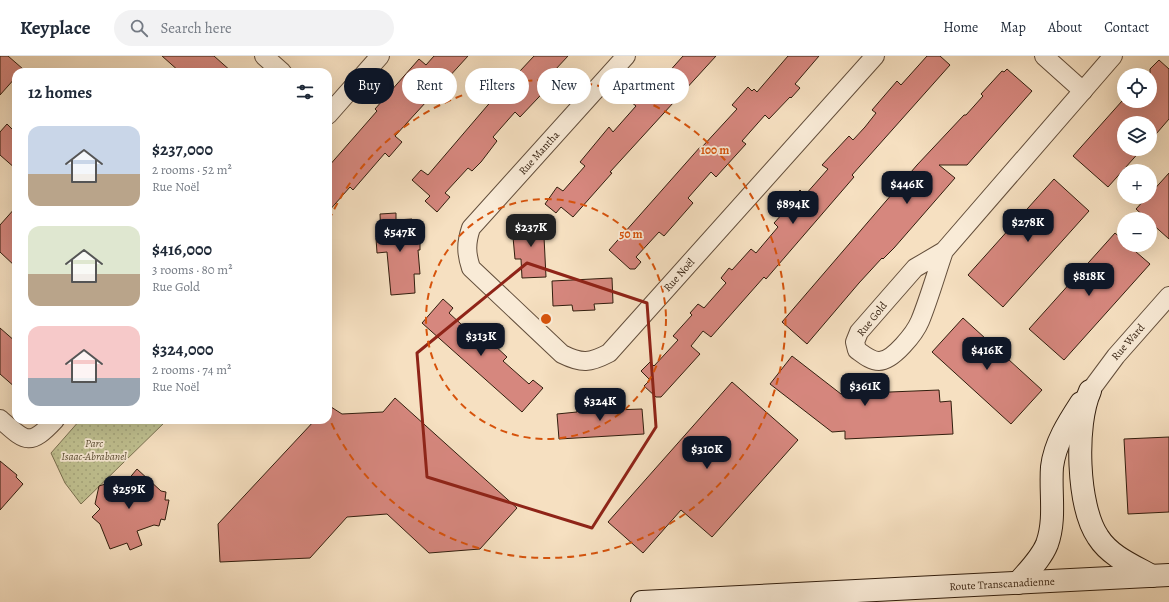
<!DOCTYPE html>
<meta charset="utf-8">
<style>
:root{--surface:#fff;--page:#f2f2f3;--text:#1f2937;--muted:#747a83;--line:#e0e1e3;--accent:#111827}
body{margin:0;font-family:Alegreya,serif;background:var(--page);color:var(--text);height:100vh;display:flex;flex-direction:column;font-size:15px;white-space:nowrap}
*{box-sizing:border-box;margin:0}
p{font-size:13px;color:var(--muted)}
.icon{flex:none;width:22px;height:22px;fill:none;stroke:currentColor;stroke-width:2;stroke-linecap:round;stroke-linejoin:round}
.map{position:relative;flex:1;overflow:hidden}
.details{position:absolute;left:12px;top:12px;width:320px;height:356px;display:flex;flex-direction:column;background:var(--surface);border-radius:12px;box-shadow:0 4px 16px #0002}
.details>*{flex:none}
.top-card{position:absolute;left:344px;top:12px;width:380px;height:36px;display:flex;gap:8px}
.controls{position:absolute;left:1117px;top:12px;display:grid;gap:8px}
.controls a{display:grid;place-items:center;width:40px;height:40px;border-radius:50%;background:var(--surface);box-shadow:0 4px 16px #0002;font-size:20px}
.price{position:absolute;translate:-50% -34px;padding:0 9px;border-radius:8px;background:var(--accent);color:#fff;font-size:13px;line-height:26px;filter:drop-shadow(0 1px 2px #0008)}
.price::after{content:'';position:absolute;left:50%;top:24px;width:12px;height:9px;margin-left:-6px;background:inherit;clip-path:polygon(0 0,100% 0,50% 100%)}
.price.active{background:#222;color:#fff}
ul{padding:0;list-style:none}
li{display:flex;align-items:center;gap:12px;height:100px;padding:0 16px}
li span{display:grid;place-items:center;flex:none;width:112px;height:80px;border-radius:12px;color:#555}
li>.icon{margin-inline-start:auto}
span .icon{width:48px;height:48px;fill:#fffc;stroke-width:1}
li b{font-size:17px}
h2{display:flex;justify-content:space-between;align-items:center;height:48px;padding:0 16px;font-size:17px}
.pill{padding:0 14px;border-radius:18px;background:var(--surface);box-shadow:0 4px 16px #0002;font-size:14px;line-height:36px}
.pill.active{background:var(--accent);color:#fff}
header{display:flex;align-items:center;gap:24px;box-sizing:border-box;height:56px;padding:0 20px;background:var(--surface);border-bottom:1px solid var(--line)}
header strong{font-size:19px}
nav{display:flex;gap:22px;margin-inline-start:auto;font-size:14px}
.search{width:280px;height:36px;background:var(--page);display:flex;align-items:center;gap:10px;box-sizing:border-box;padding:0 14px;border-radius:22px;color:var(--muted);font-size:15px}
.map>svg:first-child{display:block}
.grass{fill:url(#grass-dots);stroke:#797050}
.building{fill:#d6877e;stroke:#321e0e}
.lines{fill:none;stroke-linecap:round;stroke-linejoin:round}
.minor-casing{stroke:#634e3b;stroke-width:20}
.secondary-casing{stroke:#321e0e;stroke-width:24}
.minor{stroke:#f9ebd7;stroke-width:18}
.secondary{stroke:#f9ebd7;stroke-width:22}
.marked{fill:none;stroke:#8f2418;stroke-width:3;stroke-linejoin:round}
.ring{fill:none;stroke:#d6530c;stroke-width:2;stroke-dasharray:7 5}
.labels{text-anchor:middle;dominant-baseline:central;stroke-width:3.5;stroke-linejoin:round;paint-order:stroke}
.street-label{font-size:11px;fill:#321e0e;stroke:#f9ebd7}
.park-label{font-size:11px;font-style:italic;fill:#5d4f35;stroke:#f9ebd7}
.centre{fill:#d6530c;stroke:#f9ebd7;stroke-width:2}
.ring-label{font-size:12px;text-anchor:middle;font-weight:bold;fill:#d6530c;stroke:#f9ebd7;stroke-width:3.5;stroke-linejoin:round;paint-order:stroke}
</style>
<header>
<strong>Keyplace</strong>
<div class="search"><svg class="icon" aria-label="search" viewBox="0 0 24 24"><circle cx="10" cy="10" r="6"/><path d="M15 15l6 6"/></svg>Search here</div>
<nav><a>Home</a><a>Map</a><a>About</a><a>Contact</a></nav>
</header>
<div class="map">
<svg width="1169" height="546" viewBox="0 0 1169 546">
<defs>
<pattern id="grass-dots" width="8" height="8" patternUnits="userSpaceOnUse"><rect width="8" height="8" fill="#c0c191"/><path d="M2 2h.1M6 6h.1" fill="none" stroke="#a5a57c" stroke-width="1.8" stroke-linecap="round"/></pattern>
</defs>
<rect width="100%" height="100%" fill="#f6e0c1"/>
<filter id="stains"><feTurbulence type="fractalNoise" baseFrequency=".005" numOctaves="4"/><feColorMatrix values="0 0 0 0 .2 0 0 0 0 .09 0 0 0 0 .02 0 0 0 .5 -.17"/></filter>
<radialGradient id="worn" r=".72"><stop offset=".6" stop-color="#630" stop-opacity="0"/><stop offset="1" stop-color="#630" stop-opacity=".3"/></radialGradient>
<!-- grass -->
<polygon class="grass" points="80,364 167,364 81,448 65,427 51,397"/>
<!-- building -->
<g class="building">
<polygon points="0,0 8,0 23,13 20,16 16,16 16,21 0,39"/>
<polygon points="162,0 214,0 232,16 180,16"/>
<polygon points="434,0 468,0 395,80 402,86 389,101 385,97 353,134 350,131 328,156 328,111 377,55 375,53 419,3 426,9"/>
<polygon points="534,0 568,0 542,28 547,32 538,42 520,61 515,56 493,81 497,85 481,106 472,115 468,112 445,137 450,141 437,156 425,145 430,140 412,124 421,114 428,119 505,29 506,30"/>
<polygon points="683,0 716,0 610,116 612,117 573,161 561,151 556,157 545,148 557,131 563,135 585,110 580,106 609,71 613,76 636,50 631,46 661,13 667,18"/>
<polygon points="788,0 819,0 795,28 800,32 791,42 790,41 769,63 765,59 742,85 746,88 716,121 711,116 688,142 693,147 664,180 659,176 636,201 641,206 635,213 630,213 609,194 701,90 702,91 737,53 732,49 748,31 752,35 754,33 757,36"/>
<polygon points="927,0 940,0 950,9 852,119 854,121 766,223 764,221 711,281 703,275 691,290 700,298 661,341 656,341 644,330 650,324 641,315 650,306 654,310 678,284 673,280 692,259 690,257 698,248 704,252 726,227 721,222 729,212 732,214 751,193 756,197 778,171 774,167 793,146 791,144 800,134 805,139 828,113 822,109 849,80 853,84 865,71 876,57 872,54 897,25 901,29"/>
<polygon points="1159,4 1169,13 1169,63 1150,85 1150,67 1124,67 1124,93 1142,93 1108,131 1073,100 1122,45 1150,45 1150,13"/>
<polygon points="1007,13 1032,35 967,109 939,109 955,122 894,192 883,203 882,202 859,227 807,288 782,266 917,109 964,59 966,59 983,40 981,38 1002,15 1004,16"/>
<polygon points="7,68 16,77 16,113 0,99 0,76"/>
<polygon points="1169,117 1169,183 1150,166 1150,163 1147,163 1136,153 1147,141 1150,141 1150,138"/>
<polygon points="1054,123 1089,155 1003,251 968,219"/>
<polygon points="16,151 16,211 0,196 0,169"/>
<polygon points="396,157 396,164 412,163 412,181 420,181 420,194 418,194 420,218 414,218 415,237 391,239 387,196 377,197 376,182 381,181 380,158"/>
<polygon points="543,161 546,221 522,222 521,203 515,203 513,181 519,181 518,163"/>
<polygon points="1115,177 1124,185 1124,189 1128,189 1150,208 1064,304 1029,273"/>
<polygon points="612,222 613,247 594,248 595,254 573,255 572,249 553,250 552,225"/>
<polygon points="443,243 453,252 449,257 474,280 479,275 507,301 503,305 529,328 533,324 543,332 522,356 422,267"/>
<polygon points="963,262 1042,334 1011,368 932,296"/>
<polygon points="0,272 16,286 16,332 0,318"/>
<polygon points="792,300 841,338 939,334 940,346 951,345 953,378 845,383 845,375 832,376 770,328"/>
<polygon points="732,326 798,384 712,481 681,454 643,497 608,466"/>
<polygon points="395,342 517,452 480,493 429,497 387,458 347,461 310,502 220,506 218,468 315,364 328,364 328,349 342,358 383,356"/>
<polygon points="614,348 614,354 642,353 644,378 559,383 557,358 577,356 577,349"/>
<polygon points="1169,381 1169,456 1128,458 1124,383"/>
<polygon points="0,405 17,419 16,421 23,428 0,454"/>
<polygon points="137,413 161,435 166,436 165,444 169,444 165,464 161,463 159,470 154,469 137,475 142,489 130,494 127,487 110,493 100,468 92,461 100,453 95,448 99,430 115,425 122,431"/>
</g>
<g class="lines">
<!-- minor casing -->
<g class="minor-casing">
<g id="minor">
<polyline points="264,0 282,16"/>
<path d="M 626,0 L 471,172 C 466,187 466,197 471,212 L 562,298 C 582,308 590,307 609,297 L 875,0"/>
<polyline points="1044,0 1083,35"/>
<polyline points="328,59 380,0"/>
<path d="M 944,195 C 936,218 929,243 920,265 C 915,277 893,305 879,305 C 871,305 864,299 857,294 L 855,286 L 859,276 L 915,212 L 944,195 L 1113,0"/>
<polyline points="1090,335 1116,300 1169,240"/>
<path d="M 0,363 C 25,385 29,392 55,364"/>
</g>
</g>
<!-- secondary casing -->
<g class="secondary-casing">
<g id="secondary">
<path d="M 1090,335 C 1075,368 1077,450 1098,481 C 1110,500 1132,509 1152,520"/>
<path d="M 1018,527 C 1028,515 1041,503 1047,488 C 1056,463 1050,437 1052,411 C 1055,387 1068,367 1081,347"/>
<polyline points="642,546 1169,519"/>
</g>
</g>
<!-- minor -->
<use href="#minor" class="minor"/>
<!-- secondary -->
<use href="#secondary" class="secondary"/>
</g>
<!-- marked area -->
<path class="marked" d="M 527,207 L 647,247 L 656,371 L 592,472 L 427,421 L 417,297 Z"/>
<!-- distance rings -->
<g class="ring">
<circle cx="546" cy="263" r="120"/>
<path d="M329 164A239 239 0 1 1 329 362"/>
</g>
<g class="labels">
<!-- street labels -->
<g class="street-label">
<text transform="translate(539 97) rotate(-48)">Rue Mantha</text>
<text transform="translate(679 219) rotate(-48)">Rue Noël</text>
<text transform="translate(872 263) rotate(-51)">Rue Gold</text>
<text transform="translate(1128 286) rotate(-49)">Rue Ward</text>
<text transform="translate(1002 528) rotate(-3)">Route Transcanadienne</text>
</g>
<!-- park labels -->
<g class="park-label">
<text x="94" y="387">Parc<tspan x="94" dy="13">Isaac-Abrabanel</tspan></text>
</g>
</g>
<circle cx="546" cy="263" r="6" class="centre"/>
<g class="ring-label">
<text x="715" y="98">100 m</text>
<text x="631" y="182">50 m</text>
</g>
<rect width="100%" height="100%" filter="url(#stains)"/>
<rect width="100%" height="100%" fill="url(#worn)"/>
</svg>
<div class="controls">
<a><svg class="icon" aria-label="locate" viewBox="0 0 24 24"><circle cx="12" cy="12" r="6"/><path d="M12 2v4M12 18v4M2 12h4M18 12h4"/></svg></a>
<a><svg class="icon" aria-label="layers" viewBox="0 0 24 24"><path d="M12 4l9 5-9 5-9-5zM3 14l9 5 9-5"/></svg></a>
<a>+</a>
<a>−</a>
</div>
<b class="price" style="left:907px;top:149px">$446K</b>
<b class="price" style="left:793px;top:169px">$894K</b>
<b class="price" style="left:1028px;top:187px">$278K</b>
<b class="price active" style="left:531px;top:192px">$237K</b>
<b class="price" style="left:400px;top:197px">$547K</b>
<b class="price" style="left:1089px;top:241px">$818K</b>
<b class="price" style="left:481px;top:301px">$313K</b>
<b class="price" style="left:987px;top:315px">$416K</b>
<b class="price" style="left:865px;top:351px">$361K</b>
<b class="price" style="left:600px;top:366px">$324K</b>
<b class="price" style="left:707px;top:414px">$310K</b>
<b class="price" style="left:129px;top:454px">$259K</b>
<div class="top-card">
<a class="pill active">Buy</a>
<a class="pill">Rent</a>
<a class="pill">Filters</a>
<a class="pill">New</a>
<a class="pill">Apartment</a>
</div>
<section class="details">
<h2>12 homes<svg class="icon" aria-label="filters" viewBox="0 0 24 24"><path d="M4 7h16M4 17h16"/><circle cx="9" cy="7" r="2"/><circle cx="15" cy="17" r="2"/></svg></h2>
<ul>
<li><span style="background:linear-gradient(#c9d6e8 60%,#b9a48a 0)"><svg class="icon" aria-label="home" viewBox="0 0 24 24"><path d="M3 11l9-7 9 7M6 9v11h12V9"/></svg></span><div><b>$237,000</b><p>2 rooms · 52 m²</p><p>Rue Noël</p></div></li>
<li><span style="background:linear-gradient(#dfe7d0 60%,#b9a48a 0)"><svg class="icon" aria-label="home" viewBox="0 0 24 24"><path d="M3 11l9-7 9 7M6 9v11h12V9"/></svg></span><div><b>$416,000</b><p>3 rooms · 80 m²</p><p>Rue Gold</p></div></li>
<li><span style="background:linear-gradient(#f6c9c9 65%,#9aa5b1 0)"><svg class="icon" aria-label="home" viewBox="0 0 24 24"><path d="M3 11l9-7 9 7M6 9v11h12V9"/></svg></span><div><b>$324,000</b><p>2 rooms · 74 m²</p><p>Rue Noël</p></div></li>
</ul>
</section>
</div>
